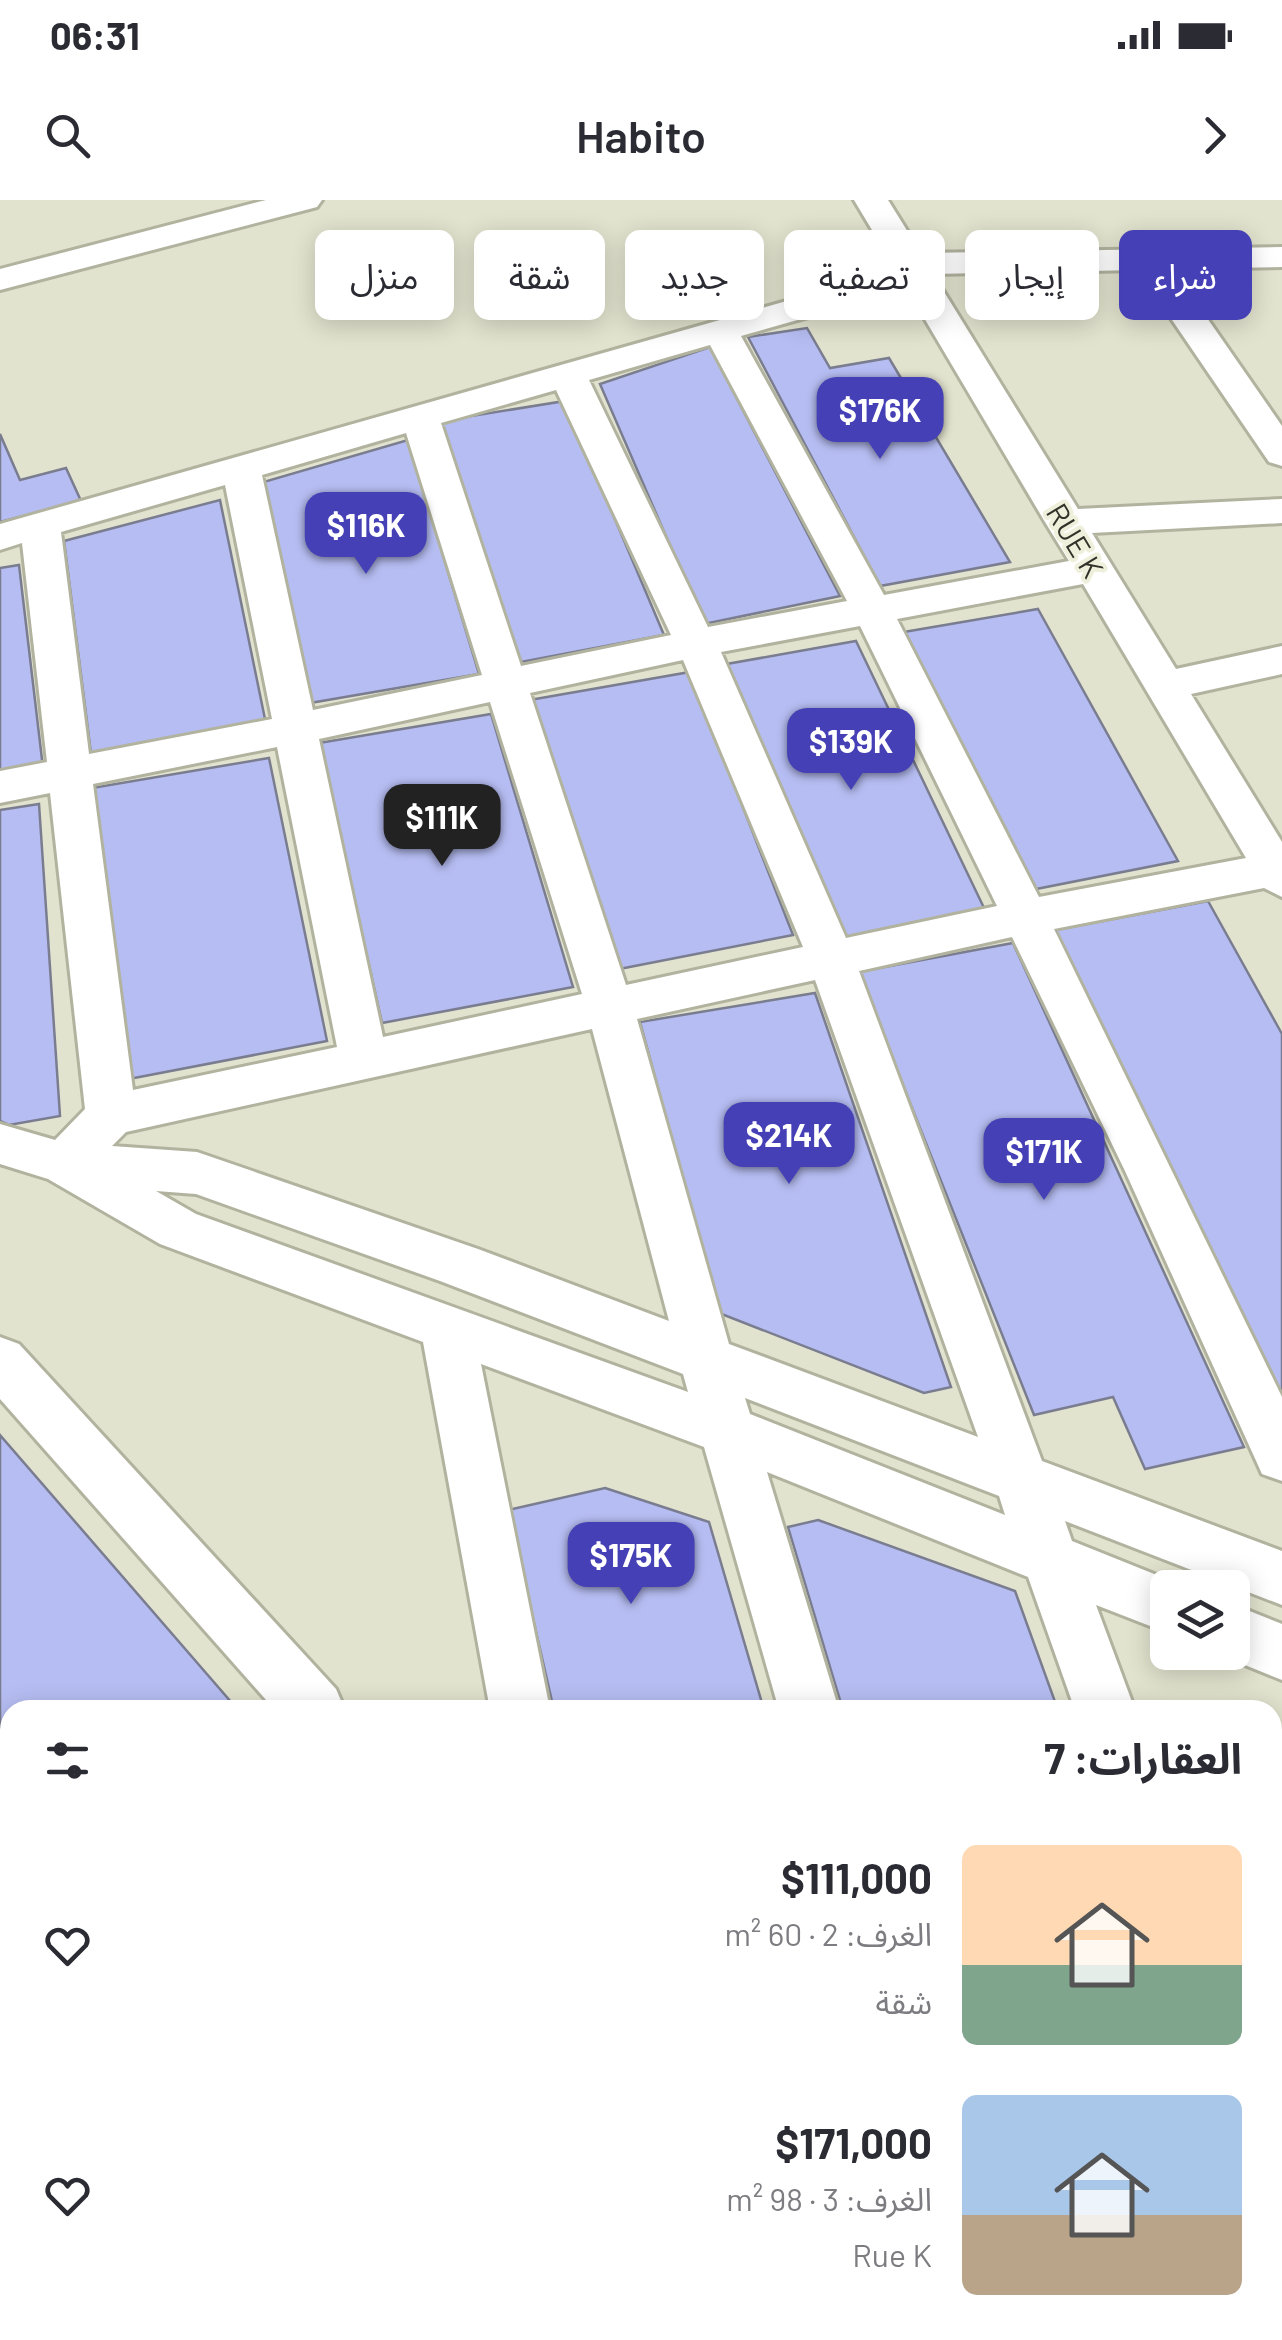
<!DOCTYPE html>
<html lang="ar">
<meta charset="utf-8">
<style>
:root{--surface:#fff;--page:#f7f7f7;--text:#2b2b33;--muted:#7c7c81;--accent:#4640b6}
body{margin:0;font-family:Barlow,"Noto Sans Arabic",sans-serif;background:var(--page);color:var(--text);direction:rtl;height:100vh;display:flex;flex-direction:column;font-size:38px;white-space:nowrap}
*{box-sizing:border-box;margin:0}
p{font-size:32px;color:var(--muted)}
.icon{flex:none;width:55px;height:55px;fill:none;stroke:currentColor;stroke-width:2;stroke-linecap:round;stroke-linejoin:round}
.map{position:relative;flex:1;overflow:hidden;direction:ltr}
.sheet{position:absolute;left:0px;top:1500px;width:1282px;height:640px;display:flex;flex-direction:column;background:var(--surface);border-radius:30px 30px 0 0;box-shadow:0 5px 25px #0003;direction:rtl}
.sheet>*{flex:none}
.guide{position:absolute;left:30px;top:30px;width:1222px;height:90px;direction:rtl;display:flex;gap:20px}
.fabs{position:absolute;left:1150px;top:1370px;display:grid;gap:20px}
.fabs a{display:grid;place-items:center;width:100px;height:100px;border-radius:15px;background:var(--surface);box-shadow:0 5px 25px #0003;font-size:50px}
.price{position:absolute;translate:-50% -85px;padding:0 22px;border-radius:20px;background:var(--accent);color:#fff;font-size:32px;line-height:65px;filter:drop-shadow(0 2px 5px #0008)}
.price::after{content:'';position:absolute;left:50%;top:60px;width:30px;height:22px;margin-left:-15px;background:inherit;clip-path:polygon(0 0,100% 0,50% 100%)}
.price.selected{background:#222;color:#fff}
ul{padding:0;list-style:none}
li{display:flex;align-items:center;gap:30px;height:250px;padding:0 40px}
li span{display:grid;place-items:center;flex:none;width:280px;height:200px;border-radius:15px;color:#555}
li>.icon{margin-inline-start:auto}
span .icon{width:120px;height:120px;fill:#fffc;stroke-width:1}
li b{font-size:42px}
h2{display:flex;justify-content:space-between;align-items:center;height:120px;padding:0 40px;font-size:42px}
.tag{padding:0 35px;border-radius:15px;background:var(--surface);box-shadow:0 5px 25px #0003;font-size:35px;line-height:90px}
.tag.selected{background:var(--accent);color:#fff}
.status{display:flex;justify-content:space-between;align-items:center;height:70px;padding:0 50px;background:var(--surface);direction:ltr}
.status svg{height:28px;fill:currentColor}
header{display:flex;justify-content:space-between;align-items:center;height:130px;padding:0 40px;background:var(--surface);font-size:45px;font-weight:600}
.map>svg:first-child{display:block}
.building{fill:#b6bdf2;stroke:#7a7d8f;stroke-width:2.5}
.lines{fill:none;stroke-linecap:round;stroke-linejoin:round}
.minor-casing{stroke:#b2b39f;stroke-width:6}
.minor{fill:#fff;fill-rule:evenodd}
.labels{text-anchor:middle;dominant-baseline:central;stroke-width:8;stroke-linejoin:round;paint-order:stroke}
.far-street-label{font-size:30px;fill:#32322a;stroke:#eff0db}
</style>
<div class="status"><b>06:31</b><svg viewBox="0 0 49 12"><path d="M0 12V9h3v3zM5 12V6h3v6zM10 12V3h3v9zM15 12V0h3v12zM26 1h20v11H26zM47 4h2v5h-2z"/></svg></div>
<header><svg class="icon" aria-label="forward" viewBox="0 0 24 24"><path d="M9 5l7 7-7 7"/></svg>Habito<svg class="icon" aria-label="search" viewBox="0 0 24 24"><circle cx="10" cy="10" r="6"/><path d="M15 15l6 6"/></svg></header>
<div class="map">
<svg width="1282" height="2140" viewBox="0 0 1282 2140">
<rect width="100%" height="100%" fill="#e2e3ce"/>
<!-- building -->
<g class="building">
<polygon points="807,128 830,168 889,158 1010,362 880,386 748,137"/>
<polygon points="710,147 840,396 704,424 600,184"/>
<polygon points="565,201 664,435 521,462 434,222"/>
<polygon points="0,234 20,280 66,268 81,301 0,322"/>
<polygon points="408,240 479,474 310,503 260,283"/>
<polygon points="220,300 266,524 91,554 64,341"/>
<polygon points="19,365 43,568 0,576 0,368"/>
<polygon points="1038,409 1178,661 1031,690 904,432"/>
<polygon points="856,441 986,712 836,742 721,465"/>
<polygon points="690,472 793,735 609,771 524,501"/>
<polygon points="491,514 573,787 382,823 319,543"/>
<polygon points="269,558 327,841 129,879 92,588"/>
<polygon points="39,604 60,916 9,925 0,921 0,610"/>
<polygon points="1208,701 1282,834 1282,1197 1055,730"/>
<polygon points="1013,743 1244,1247 1145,1269 1113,1197 1034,1215 858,772"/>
<polygon points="815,793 951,1187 924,1193 719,1113 640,822"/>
<polygon points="0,1235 238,1510 10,1510 10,1573 0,1560"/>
<polygon points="605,1288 709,1322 764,1510 554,1510 508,1310"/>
<polygon points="818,1320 1015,1391 1058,1510 843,1510 788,1327"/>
<polygon points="0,1660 10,1673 10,2114 0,2100"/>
<polygon points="21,2130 374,2130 382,2140 28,2140"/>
<polygon points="458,2130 506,2130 495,2140 466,2140"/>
</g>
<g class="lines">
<!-- minor casing -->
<g class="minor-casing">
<g id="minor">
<polygon points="266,0 322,0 317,7 0,90 0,69"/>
<path d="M 854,0 L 888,0 L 921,53 L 1282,47 L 1282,67 L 1173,69 L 1282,226 L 1282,266 L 1269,262 L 1138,70 L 933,74 L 1078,309 L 1282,299 L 1282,323 L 1092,333 L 1176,469 L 1282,446 L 1282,474 L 1191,494 L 1282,642 L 1282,697 L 1264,688 L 1054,729 L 1282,1197 L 1282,1281 L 1262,1274 L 1125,971 L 1012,737 L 859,771 L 1042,1261 L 1282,1351 L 1282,1405 L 1065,1321 L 1072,1341 L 1189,1388 L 1168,1388 L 1168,1433 L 1096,1405 L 1135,1510 L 1075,1510 L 1028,1377 L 767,1272 L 839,1510 L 779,1510 L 704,1247 L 481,1164 L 550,1510 L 490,1510 L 423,1142 L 160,1044 L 48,979 L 0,964 L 0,924 L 55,940 L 85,909 L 50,593 L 0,603 L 0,571 L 47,562 L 22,343 L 0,350 L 0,324 L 896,70 ZM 907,89 L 1045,322 L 1069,361 L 884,395 L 741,136 ZM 710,145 L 847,401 L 708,427 L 589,180 ZM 556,190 L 671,435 L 521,466 L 441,223 ZM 406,233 L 482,475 L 313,510 L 262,275 ZM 225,285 L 272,519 L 89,554 L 61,332 ZM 1083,384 L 1246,658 L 1039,697 L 897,419 ZM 860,426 L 997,706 L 846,738 L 721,452 ZM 683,460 L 803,747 L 626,785 L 530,493 ZM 490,502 L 582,794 L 383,837 L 319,539 ZM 277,547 L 337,847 L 133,890 L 93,584 ZM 815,780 L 978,1237 L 729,1144 L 637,819 ZM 592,829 L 669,1121 L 478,1049 L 197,952 L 112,946 L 126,932 ZM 156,991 L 196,994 L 440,1081 L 683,1174 L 688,1192 L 196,1014 ZM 745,1198 L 999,1296 L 1005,1315 L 750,1214 Z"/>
<polygon points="0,1137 19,1144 336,1489 345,1510 275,1510 0,1199"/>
<polygon points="1232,1404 1282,1424 1282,1480 1213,1452 1232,1452"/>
<polygon points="0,1572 10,1576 10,1647 0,1643"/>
<polygon points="1282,1905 1282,2048 1272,2044 1272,1907"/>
<polygon points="374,2130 450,2130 454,2140 379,2140"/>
<polygon points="637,2130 737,2130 732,2140 633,2140"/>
<polygon points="958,2130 1030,2130 1034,2140 962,2140"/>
</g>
</g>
<!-- minor -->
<use href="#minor" class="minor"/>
</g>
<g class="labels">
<!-- far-street labels -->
<g class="far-street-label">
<text transform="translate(1076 340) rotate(59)">RUE K</text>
</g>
</g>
</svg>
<div class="fabs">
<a><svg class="icon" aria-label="layers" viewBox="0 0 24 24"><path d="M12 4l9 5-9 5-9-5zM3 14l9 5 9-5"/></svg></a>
</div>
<b class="price" style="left:880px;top:262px">$176K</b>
<b class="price" style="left:366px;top:377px">$116K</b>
<b class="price" style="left:851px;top:593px">$139K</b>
<b class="price selected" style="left:442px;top:669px">$111K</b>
<b class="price" style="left:789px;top:987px">$214K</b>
<b class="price" style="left:1044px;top:1003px">$171K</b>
<b class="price" style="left:631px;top:1407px">$175K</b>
<div class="guide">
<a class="tag selected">شراء</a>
<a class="tag">إيجار</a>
<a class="tag">تصفية</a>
<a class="tag">جديد</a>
<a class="tag">شقة</a>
<a class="tag">منزل</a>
</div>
<section class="sheet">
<h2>العقارات: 7<svg class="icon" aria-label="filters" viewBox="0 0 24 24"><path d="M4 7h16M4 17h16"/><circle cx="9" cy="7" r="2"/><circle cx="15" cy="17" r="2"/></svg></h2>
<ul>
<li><span style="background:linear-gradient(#ffd9b3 60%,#7fa58c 0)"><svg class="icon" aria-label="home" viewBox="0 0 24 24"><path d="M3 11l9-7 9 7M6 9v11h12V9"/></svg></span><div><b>$111,000</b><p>الغرف: 2 · 60 m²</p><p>شقة</p></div><svg class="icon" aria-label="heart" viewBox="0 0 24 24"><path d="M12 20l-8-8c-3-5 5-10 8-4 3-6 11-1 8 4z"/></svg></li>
<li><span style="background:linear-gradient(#a9c7e8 60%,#b9a48a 0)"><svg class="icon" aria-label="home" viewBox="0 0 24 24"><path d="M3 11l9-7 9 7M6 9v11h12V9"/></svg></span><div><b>$171,000</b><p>الغرف: 3 · 98 m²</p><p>Rue K</p></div><svg class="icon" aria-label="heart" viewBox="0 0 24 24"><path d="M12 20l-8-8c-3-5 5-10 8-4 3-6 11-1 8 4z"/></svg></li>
</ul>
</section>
</div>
